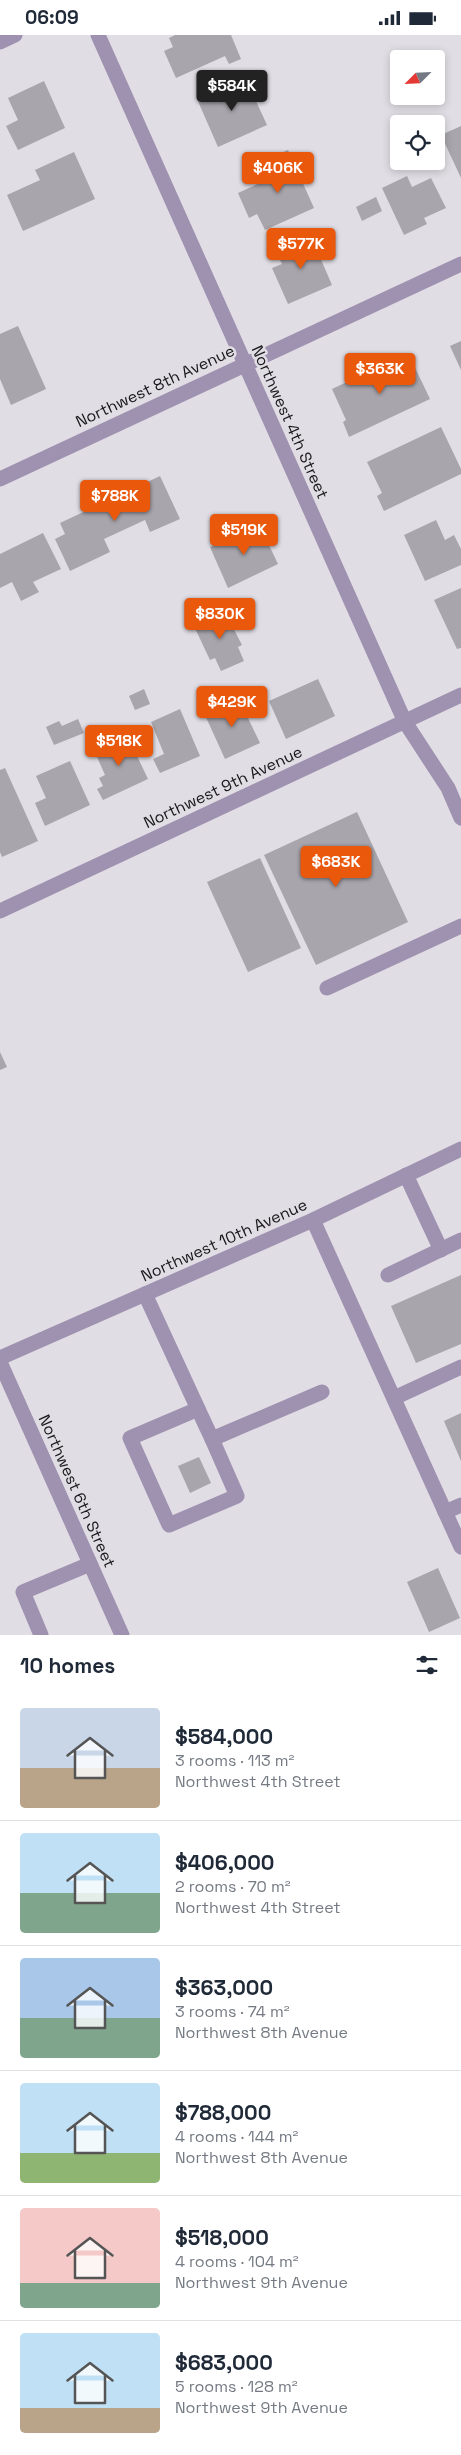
<!DOCTYPE html>
<meta charset="utf-8">
<style>
:root{--surface:#fff;--page:#f6f6f7;--text:#1f2937;--muted:#747a83;--line:#e0e1e3;--accent:#ea580c}
body{margin:0;font-family:"Space Grotesk",sans-serif;background:var(--page);color:var(--text);height:100vh;display:flex;flex-direction:column;font-size:19px;white-space:nowrap}
*{box-sizing:border-box;margin:0}
p{font-size:16px;color:var(--muted)}
.icon{flex:none;width:28px;height:28px;fill:none;stroke:currentColor;stroke-width:2;stroke-linecap:round;stroke-linejoin:round}
.map{position:relative;height:1600px;overflow:hidden}
.drawer{display:flex;flex-direction:column;background:var(--surface);flex:1}
.drawer>*{flex:none}
.needle{width:32px;rotate:246deg}
.controls{position:absolute;left:390px;top:15px;display:grid;gap:10px}
.controls a{display:grid;place-items:center;width:55px;height:55px;border-radius:5px;background:var(--surface);box-shadow:0 2px 8px #0003;font-size:25px}
.price{position:absolute;translate:-50% -42px;padding:0 11px;border-radius:5px;background:var(--accent);color:#fff;font-size:16px;line-height:32px;filter:drop-shadow(0 1px 2px #0008)}
.price::after{content:'';position:absolute;left:50%;top:30px;width:15px;height:11px;margin-left:-8px;background:inherit;clip-path:polygon(0 0,100% 0,50% 100%)}
.price.active{background:#222;color:#fff}
ul{padding:0;list-style:none}
li{display:flex;align-items:center;gap:15px;height:125px;padding:0 20px}
li+li{border-top:1px solid var(--line)}
li span{display:grid;place-items:center;flex:none;width:140px;height:100px;border-radius:5px;color:#555}
li>.icon{margin-inline-start:auto}
span .icon{width:60px;height:60px;fill:#fffc;stroke-width:1}
li b{font-size:21px}
h2{display:flex;justify-content:space-between;align-items:center;height:60px;padding:0 20px;font-size:21px}
.status{display:flex;justify-content:space-between;align-items:center;height:35px;padding:0 25px;background:var(--surface);direction:ltr}
.status svg{height:14px;fill:currentColor}
.map>svg:first-child{display:block}
.building{fill:#a8a5ac}
.lines{fill:none;stroke-linecap:round;stroke-linejoin:round}
.minor{stroke:#9f91b0;stroke-width:15}
.labels{text-anchor:middle;dominant-baseline:central;stroke-width:5;stroke-linejoin:round;paint-order:stroke}
.street-label{font-size:16px;fill:#18171a;stroke:#e0dde4}
</style>
<div class="status"><b>06:09</b><svg viewBox="0 0 49 12"><path d="M0 12V9h3v3zM5 12V6h3v6zM10 12V3h3v9zM15 12V0h3v12zM26 1h20v11H26zM47 4h2v5h-2z"/></svg></div>
<div class="map">
<svg width="461" height="1600" viewBox="0 0 461 1600">
<rect width="100%" height="100%" fill="#e0dde4"/>
<!-- building -->
<g class="building">
<polygon points="175,0 231,0 241,24 229,29 225,21 176,43 164,16 173,12 169,3"/>
<polygon points="245,42 267,90 218,112 197,64"/>
<polygon points="44,46 65,93 18,115 6,91 18,85 8,63"/>
<polygon points="461,91 461,143 441,100"/>
<polygon points="288,115 314,173 265,195 257,179 249,183 238,158 277,140 269,123"/>
<polygon points="74,117 95,164 23,196 7,160 40,145 35,135"/>
<polygon points="407,141 412,152 431,143 446,173 424,183 427,189 404,200 382,153"/>
<polygon points="376,162 382,176 362,186 356,172"/>
<polygon points="310,199 332,250 288,269 272,233 282,229 275,215"/>
<polygon points="18,291 46,354 11,370 0,344 0,299"/>
<polygon points="461,306 461,335 450,311"/>
<polygon points="408,318 430,364 349,402 343,387 346,385 332,354"/>
<polygon points="441,392 461,434 461,439 384,476 377,461 382,458 367,427"/>
<polygon points="160,441 180,484 150,497 145,485 104,504 110,517 70,536 55,504 65,499 60,488"/>
<polygon points="436,485 445,505 454,500 461,514 461,530 425,546 404,500"/>
<polygon points="259,489 278,529 228,553 210,512"/>
<polygon points="43,498 61,534 33,547 39,557 21,566 12,547 0,553 0,519"/>
<polygon points="461,553 461,613 457,614 434,565"/>
<polygon points="224,575 242,610 238,612 244,626 221,636 215,623 210,625 193,589"/>
<polygon points="318,644 335,681 286,704 269,666"/>
<polygon points="144,654 150,669 135,675 129,661"/>
<polygon points="238,662 260,708 225,724 204,678"/>
<polygon points="180,674 200,721 160,738 153,724 164,719 151,687"/>
<polygon points="78,684 84,698 54,710 46,692 59,686 62,691"/>
<polygon points="127,700 148,744 103,765 97,754 103,751 99,743 105,740 94,715"/>
<polygon points="70,726 90,770 45,791 35,768 46,763 36,741"/>
<polygon points="5,733 38,806 2,822 0,817 0,735"/>
<polygon points="357,777 408,887 316,930 264,820"/>
<polygon points="260,823 301,913 248,937 207,847"/>
<polygon points="0,1017 7,1032 0,1035"/>
<polygon points="461,1240 461,1309 416,1328 391,1271"/>
<polygon points="461,1378 461,1426 444,1386"/>
<polygon points="199,1422 211,1448 190,1458 178,1431"/>
<polygon points="438,1533 460,1583 429,1597 407,1547"/>
</g>
<g class="lines">
<!-- minor -->
<g class="minor">
<polyline points="98,0 405,687 448,753 461,783"/>
<polyline points="0,7 15,0"/>
<polyline points="0,444 461,229"/>
<polyline points="0,876 461,660"/>
<polyline points="327,953 461,891"/>
<polyline points="406,1140 441,1215"/>
<polyline points="313,1185 461,1512"/>
<polyline points="388,1240 461,1205"/>
<polyline points="145,1259 198,1374 130,1403 169,1490 237,1461 212,1404 322,1357"/>
<polyline points="0,1323 313,1185 461,1114"/>
<polyline points="0,1327 122,1600"/>
<polyline points="394,1363 461,1332"/>
<polyline points="198,1374 212,1404"/>
<polyline points="445,1477 461,1470"/>
<polyline points="41,1600 23,1557 90,1529"/>
</g>
</g>
<g class="labels">
<!-- street labels -->
<g class="street-label">
<text transform="translate(155 351) rotate(-25)">Northwest 8th Avenue</text>
<text transform="translate(290 387) rotate(66)">Northwest 4th Street</text>
<text transform="translate(223 752) rotate(-25)">Northwest 9th Avenue</text>
<text transform="translate(224 1205) rotate(-24)">Northwest 10th Avenue</text>
<text transform="translate(77 1456) rotate(66)">Northwest 6th Street</text>
</g>
</g>
</svg>
<div class="controls">
<a><svg class="needle" viewBox="-14 -14 28 28"><path d="M0-13l5 13h-10z" fill="#e53935"/><path d="M0 13l5-13h-10z" fill="#747a83"/></svg></a>
<a><svg class="icon" aria-label="locate" viewBox="0 0 24 24"><circle cx="12" cy="12" r="6"/><path d="M12 2v4M12 18v4M2 12h4M18 12h4"/></svg></a>
</div>
<b class="price active" style="left:232px;top:77px">$584K</b>
<b class="price" style="left:278px;top:159px">$406K</b>
<b class="price" style="left:301px;top:235px">$577K</b>
<b class="price" style="left:380px;top:360px">$363K</b>
<b class="price" style="left:115px;top:487px">$788K</b>
<b class="price" style="left:244px;top:521px">$519K</b>
<b class="price" style="left:220px;top:605px">$830K</b>
<b class="price" style="left:232px;top:693px">$429K</b>
<b class="price" style="left:119px;top:732px">$518K</b>
<b class="price" style="left:336px;top:853px">$683K</b>
</div>
<section class="drawer">
<h2>10 homes<svg class="icon" aria-label="filters" viewBox="0 0 24 24"><path d="M4 7h16M4 17h16"/><circle cx="9" cy="7" r="2"/><circle cx="15" cy="17" r="2"/></svg></h2>
<ul>
<li><span style="background:linear-gradient(#c9d6e8 60%,#b9a48a 0)"><svg class="icon" aria-label="home" viewBox="0 0 24 24"><path d="M3 11l9-7 9 7M6 9v11h12V9"/></svg></span><div><b>$584,000</b><p>3 rooms · 113 m²</p><p>Northwest 4th Street</p></div></li>
<li><span style="background:linear-gradient(#bfe0f5 60%,#7fa58c 0)"><svg class="icon" aria-label="home" viewBox="0 0 24 24"><path d="M3 11l9-7 9 7M6 9v11h12V9"/></svg></span><div><b>$406,000</b><p>2 rooms · 70 m²</p><p>Northwest 4th Street</p></div></li>
<li><span style="background:linear-gradient(#a9c7e8 60%,#7fa58c 0)"><svg class="icon" aria-label="home" viewBox="0 0 24 24"><path d="M3 11l9-7 9 7M6 9v11h12V9"/></svg></span><div><b>$363,000</b><p>3 rooms · 74 m²</p><p>Northwest 8th Avenue</p></div></li>
<li><span style="background:linear-gradient(#bfe0f5 70%,#8fb573 0)"><svg class="icon" aria-label="home" viewBox="0 0 24 24"><path d="M3 11l9-7 9 7M6 9v11h12V9"/></svg></span><div><b>$788,000</b><p>4 rooms · 144 m²</p><p>Northwest 8th Avenue</p></div></li>
<li><span style="background:linear-gradient(#f6c9c9 75%,#7fa58c 0)"><svg class="icon" aria-label="home" viewBox="0 0 24 24"><path d="M3 11l9-7 9 7M6 9v11h12V9"/></svg></span><div><b>$518,000</b><p>4 rooms · 104 m²</p><p>Northwest 9th Avenue</p></div></li>
<li><span style="background:linear-gradient(#bfe0f5 75%,#b9a48a 0)"><svg class="icon" aria-label="home" viewBox="0 0 24 24"><path d="M3 11l9-7 9 7M6 9v11h12V9"/></svg></span><div><b>$683,000</b><p>5 rooms · 128 m²</p><p>Northwest 9th Avenue</p></div></li>
</ul>
</section>
